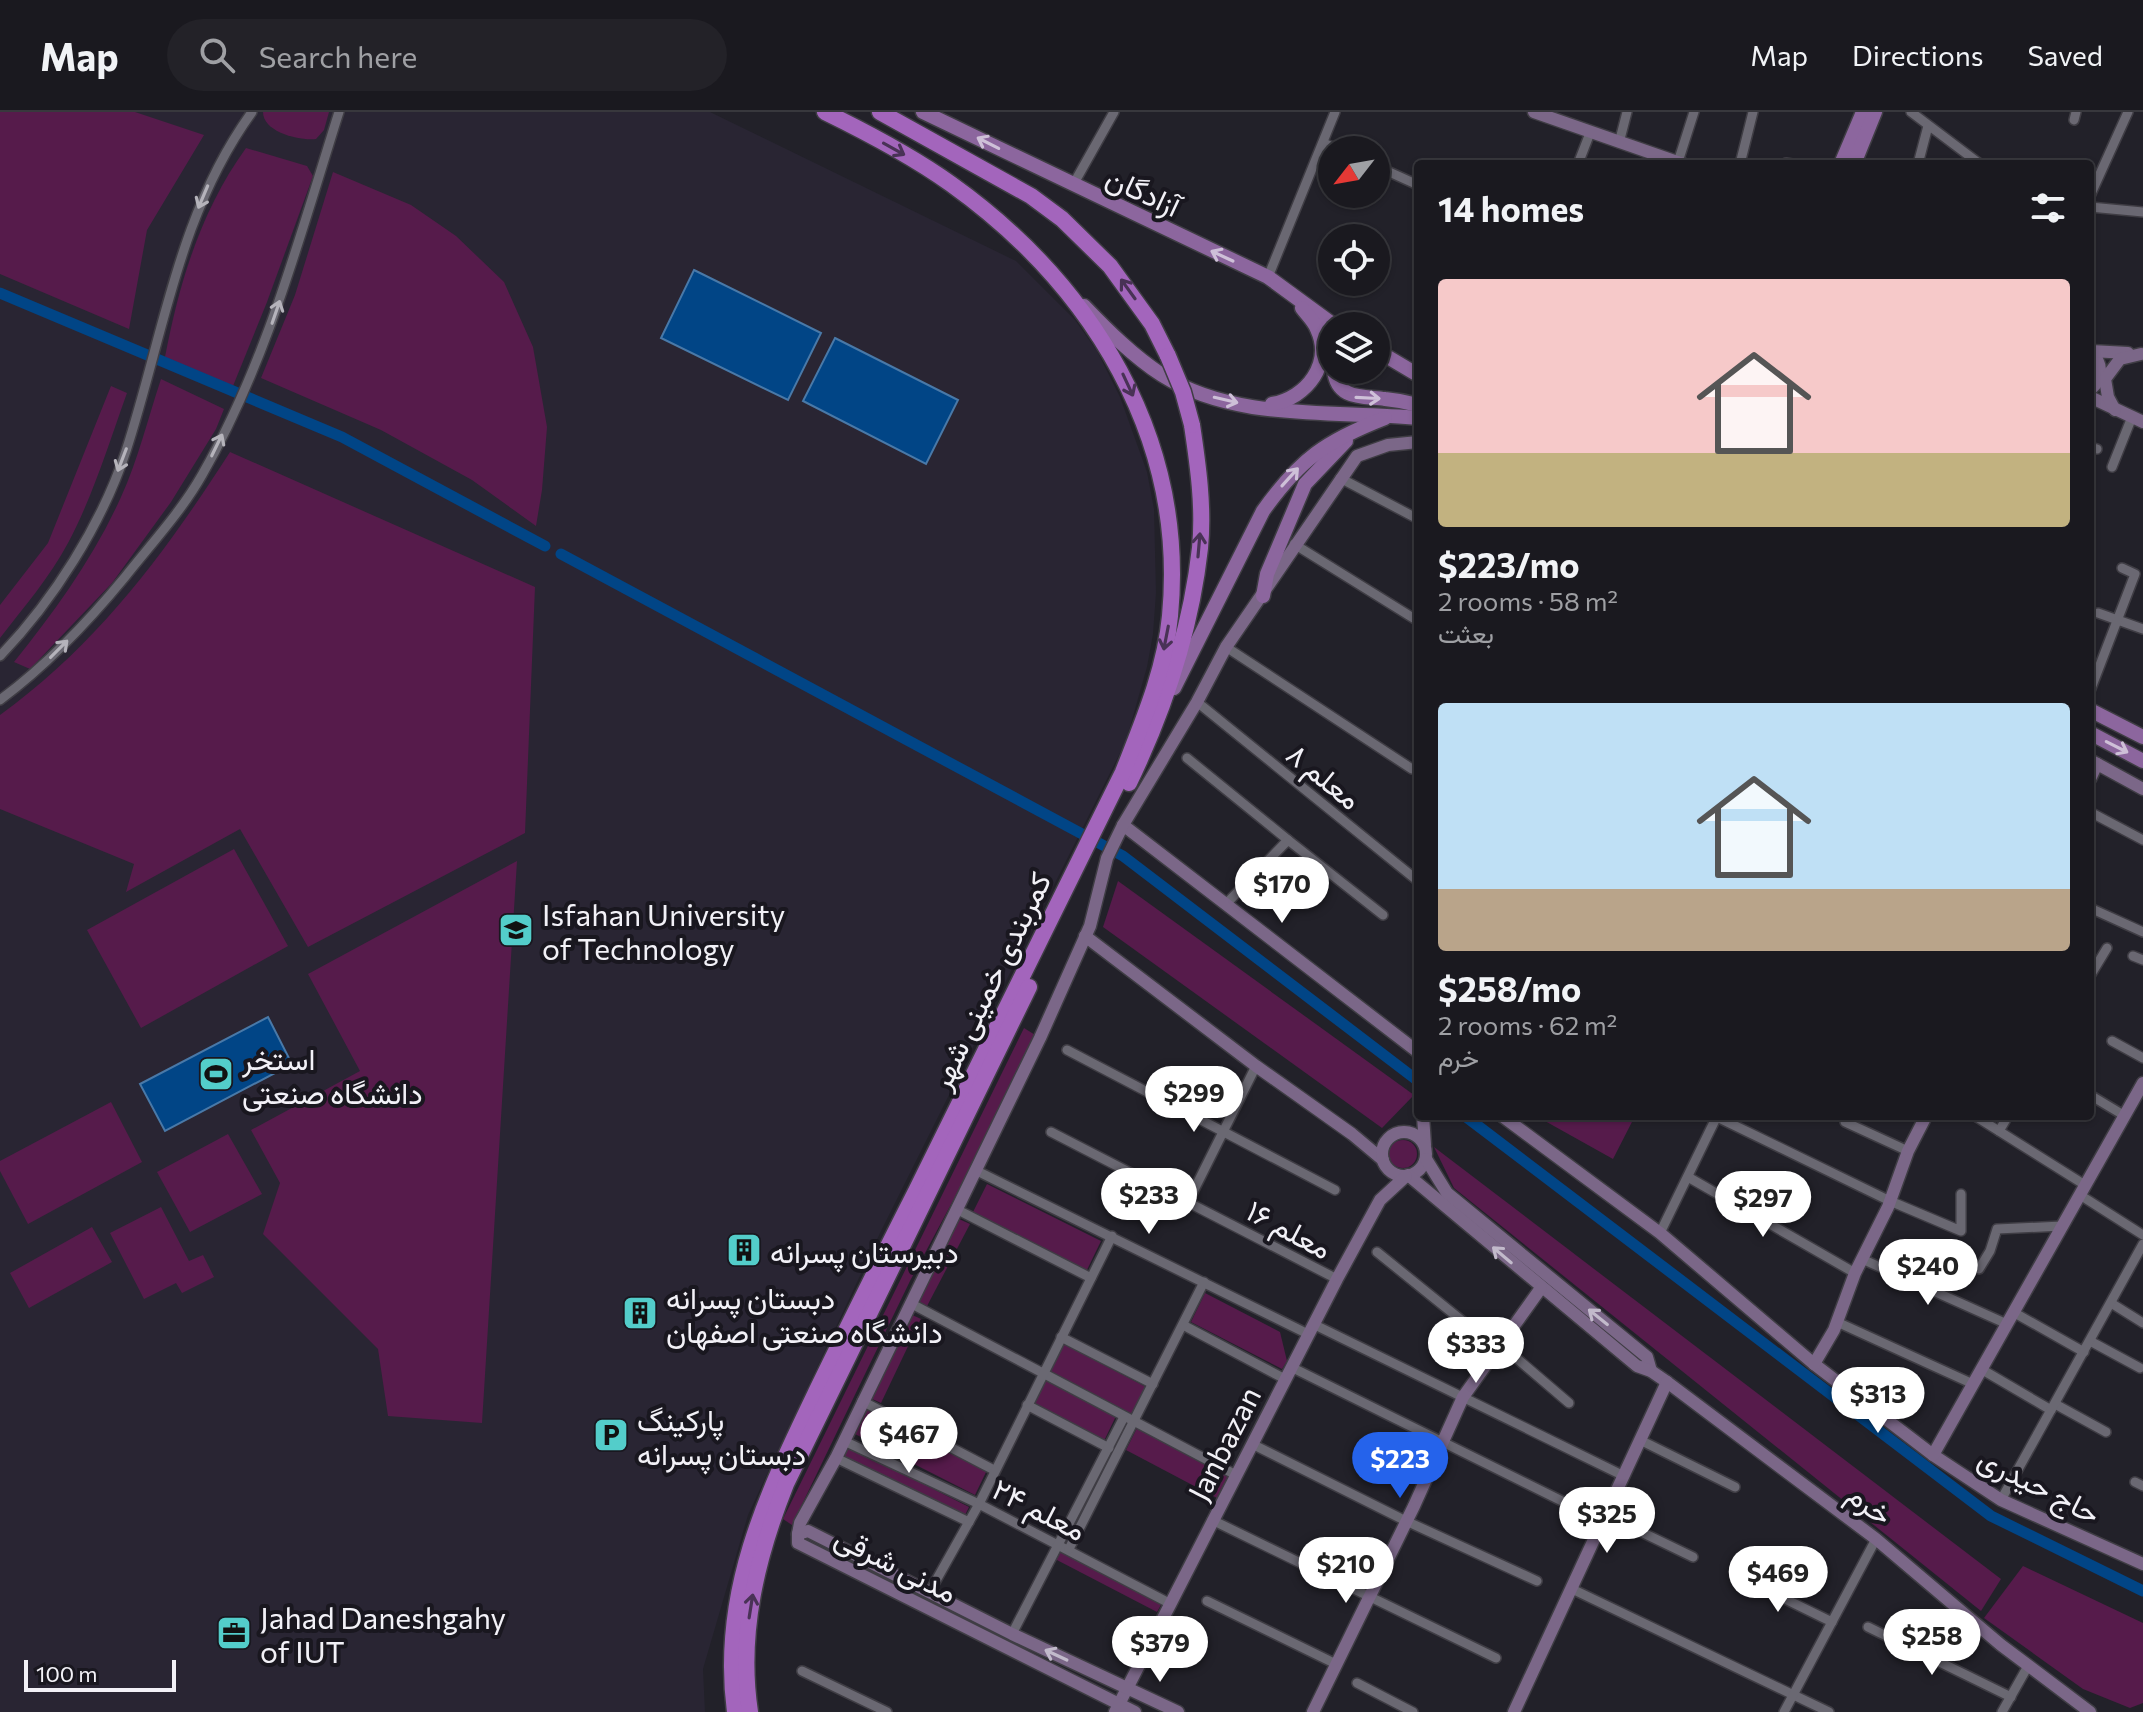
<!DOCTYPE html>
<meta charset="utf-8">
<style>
:root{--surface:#1a191f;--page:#232228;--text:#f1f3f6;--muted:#9fa0a4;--line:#38383d;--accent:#2563eb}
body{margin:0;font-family:Commissioner,Vazirmatn,sans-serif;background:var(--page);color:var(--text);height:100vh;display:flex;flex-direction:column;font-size:30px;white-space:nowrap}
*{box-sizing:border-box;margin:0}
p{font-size:26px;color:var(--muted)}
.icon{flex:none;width:44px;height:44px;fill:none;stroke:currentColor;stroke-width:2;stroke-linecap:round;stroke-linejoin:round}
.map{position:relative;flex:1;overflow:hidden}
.side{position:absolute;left:1414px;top:48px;width:680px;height:960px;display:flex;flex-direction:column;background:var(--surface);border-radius:8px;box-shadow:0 2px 6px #0004,0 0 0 2px var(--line)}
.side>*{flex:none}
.needle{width:52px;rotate:239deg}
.buttons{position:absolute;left:1318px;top:24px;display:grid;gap:16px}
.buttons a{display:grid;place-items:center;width:72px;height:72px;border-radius:50%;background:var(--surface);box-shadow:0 2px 6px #0004,0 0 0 2px var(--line);font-size:40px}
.scale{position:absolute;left:24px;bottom:20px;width:152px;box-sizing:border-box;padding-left:8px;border:4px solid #f2f1f7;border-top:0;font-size:22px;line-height:28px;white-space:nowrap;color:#f2f1f7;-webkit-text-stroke:6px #19171f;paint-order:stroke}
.price{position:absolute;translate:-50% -68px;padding:0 18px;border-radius:28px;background:#fff;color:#222;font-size:26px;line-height:52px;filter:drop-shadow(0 2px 4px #0008)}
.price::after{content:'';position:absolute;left:50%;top:48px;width:24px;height:18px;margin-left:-12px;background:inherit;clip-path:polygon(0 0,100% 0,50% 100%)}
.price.current{background:var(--accent);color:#fff}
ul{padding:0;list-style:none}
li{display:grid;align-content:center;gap:16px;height:424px;padding:0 24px}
li span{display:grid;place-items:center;height:248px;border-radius:8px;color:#555}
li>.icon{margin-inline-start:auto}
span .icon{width:144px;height:144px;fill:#fffc;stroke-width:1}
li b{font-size:34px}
h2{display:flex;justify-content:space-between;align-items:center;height:96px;padding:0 24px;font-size:34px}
header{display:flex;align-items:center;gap:48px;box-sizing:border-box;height:112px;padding:0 40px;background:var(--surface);border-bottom:2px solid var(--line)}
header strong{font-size:38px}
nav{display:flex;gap:44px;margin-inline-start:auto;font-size:28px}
.search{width:560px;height:72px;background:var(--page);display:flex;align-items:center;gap:20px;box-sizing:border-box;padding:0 28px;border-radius:44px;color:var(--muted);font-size:30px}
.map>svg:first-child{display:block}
.built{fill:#292533}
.green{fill:#561b4b}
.water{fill:#014586;stroke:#4979a8;stroke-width:2}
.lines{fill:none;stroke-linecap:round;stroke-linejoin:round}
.canal{stroke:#014586;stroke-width:11}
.street-casing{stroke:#3f3d44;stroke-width:12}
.secondary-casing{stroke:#3f3d44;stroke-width:15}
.primary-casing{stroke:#3f3d44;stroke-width:17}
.highway-casing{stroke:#3f3d44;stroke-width:19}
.street{stroke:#6a6872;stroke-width:9}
.secondary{stroke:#7b6788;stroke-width:12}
.primary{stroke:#8c669e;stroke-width:14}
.highway{stroke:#a365bc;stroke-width:16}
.highway-bridge-casing{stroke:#3f3d44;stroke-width:19;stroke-linecap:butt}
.highway-bridge{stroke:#a365bc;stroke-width:16}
.oneway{stroke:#cec0d8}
.oneway2{stroke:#493256}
.oneway3{stroke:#b5b3bb}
.oneway4{stroke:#c2bacb}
.labels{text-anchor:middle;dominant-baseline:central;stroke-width:8;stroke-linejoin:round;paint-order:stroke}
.street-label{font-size:30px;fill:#f2f1f7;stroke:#19171f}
.poi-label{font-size:30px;fill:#f2f1f7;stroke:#19171f;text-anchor:start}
</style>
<header>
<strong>Map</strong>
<div class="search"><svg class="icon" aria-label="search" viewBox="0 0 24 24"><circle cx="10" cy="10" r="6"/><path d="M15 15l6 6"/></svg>Search here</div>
<nav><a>Map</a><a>Directions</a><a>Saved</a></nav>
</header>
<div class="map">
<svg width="2143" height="1600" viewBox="0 0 2143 1600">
<rect width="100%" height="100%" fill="#222129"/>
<!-- built -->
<polygon class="built" points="0,0 710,0 1016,149 1075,208 1097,239 1120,285 1147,360 1154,397 1156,481 1153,522 1147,555 1126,629 880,1121 748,1403 703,1557 705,1600 0,1600"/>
<!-- green -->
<g class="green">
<polygon points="0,0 135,0 204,23 147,118 129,217 0,162"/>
<path d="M 263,0 L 329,0 L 324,18 L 316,27 C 299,29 263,20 263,0 Z"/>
<path d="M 246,36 L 307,54 L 313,64 L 267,190 L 233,274 L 165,245 C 179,171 201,98 246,36 Z"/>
<polygon points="333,60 411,93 456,124 504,170 533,235 547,315 542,378 536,414 472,368 381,318 261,266 295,183"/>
<path d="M 161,267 L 224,297 L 216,317 L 171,390 L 112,471 L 30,557 L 14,550 C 55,499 94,445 121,385 C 138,348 148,306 161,267 Z"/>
<path d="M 111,274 L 127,281 C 109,331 93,384 68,431 C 50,465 24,495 0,526 L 0,493 L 48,431 Z"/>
<path d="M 230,340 L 535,475 L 525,721 L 308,835 L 240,717 L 126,780 L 134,752 L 0,697 L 0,603 C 99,531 165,441 230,340 Z"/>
<polygon points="234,737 288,834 141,916 87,818"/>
<polygon points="517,749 482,1311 388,1304 378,1237 263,1122 280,1071 251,1018 360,959 308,862"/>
<polygon points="1118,769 1414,983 1382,1016 1103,815"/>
<polygon points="1024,916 1040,926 910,1169 792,1413 783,1407"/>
<polygon points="111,990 142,1050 28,1112 0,1059 0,1049"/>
<polygon points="1536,1004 1635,1004 1613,1047"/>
<polygon points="228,1022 262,1082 190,1120 157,1060"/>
<circle cx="1403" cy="1042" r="14"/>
<polygon points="1434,1035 2001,1467 1981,1499 1454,1076"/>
<polygon points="987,1072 1101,1129 1086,1160 972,1102"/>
<polygon points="161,1095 189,1149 203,1143 214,1165 182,1181 176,1171 144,1187 110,1121"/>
<polygon points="959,1107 970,1112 926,1196 915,1191"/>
<polygon points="92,1115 112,1150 29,1196 10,1161"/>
<polygon points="1205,1181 1280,1220 1287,1249 1282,1257 1191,1210"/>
<polygon points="910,1202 921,1207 881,1291 870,1286"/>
<polygon points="1064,1232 1146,1275 1132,1302 1050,1259"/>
<polygon points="1044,1267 1116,1304 1104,1329 1032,1292"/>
<polygon points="865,1297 987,1358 975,1383 853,1321"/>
<polygon points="1138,1314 1229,1362 1217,1386 1126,1338"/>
<polygon points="846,1333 969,1395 964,1405 841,1344"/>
<polygon points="1060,1438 1162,1491 1157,1500 1055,1447"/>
<polygon points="2023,1454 2143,1511 2143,1591 2130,1596 2083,1577 1984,1506"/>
</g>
<!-- water -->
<g class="water">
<polygon points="694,158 821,221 788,288 661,226"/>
<polygon points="835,226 958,288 926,352 803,289"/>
<polygon points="268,905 292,952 165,1019 140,972"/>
</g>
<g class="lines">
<!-- canal -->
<g class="canal">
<polyline points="0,181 342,325 545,434"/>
<polyline points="561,442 1123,744 1418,969"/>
<polyline points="1465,1004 1991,1404 2143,1479"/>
</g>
<!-- street casing -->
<g class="street-casing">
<g id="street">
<polyline points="1911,0 1980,52"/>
<polyline points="2074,8 2076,0"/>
<polyline points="1323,31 1340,38"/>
<polyline points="1619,31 1627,0"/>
<polyline points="1678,50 1694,0"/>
<polyline points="1786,51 1792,52"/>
<polyline points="1578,52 1590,21"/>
<polyline points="1740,52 1753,0"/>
<polyline points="1918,52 1928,14"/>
<polyline points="1376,54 1418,73"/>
<polyline points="1073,73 1114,0"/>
<polyline points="2090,84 2128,0"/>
<polyline points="2090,95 2143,100"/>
<polyline points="1268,165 1335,0"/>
<polyline points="2090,335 2097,337"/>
<polyline points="2112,355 2132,305"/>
<polyline points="1340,366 1418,407"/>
<polyline points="1294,432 1418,509"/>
<polyline points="2098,501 2143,517"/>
<polyline points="1226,535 1412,657"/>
<path d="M 0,544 C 53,489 102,412 126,339 C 164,222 178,102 252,0"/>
<polyline points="2090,579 2135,462 2122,456"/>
<path d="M 0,588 C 47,553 88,510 125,465 C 151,432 181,400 202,363 C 267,250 300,123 339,0"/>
<polyline points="1202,594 1418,769"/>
<polyline points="1187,646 1288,728"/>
<polyline points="2090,700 2143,728"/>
<polyline points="1226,792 1288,728 1383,803"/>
<polyline points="2090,796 2143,820"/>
<polyline points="2133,844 2143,848"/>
<polyline points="2090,864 2107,836"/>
<polyline points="2112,929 2143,946"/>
<polyline points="1067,938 1335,1078"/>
<polyline points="2090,983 2125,1004"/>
<polyline points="1975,1004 2085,1073"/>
<polyline points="1717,1005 1890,1089 1961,1119 1961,1082"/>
<polyline points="1845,1010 1908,1039"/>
<polyline points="1999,1019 2008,1004"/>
<polyline points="1051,1020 1337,1167"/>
<polyline points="975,1058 1308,1222"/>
<polyline points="1688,1065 1855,1161"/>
<polyline points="2080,1083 2143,1123"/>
<polyline points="1188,1090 1256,954"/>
<polyline points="956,1097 1091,1166"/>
<polyline points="1660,1121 1717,1004"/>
<polyline points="1377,1140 1497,1237"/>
<polyline points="1862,1147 2007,1212"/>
<polyline points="1979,1157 1990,1139 1997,1117 2062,1114"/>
<polyline points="910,1191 1236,1363"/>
<polyline points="2111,1191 2143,1211"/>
<polyline points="2013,1200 2084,1240"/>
<polyline points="1837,1210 1973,1272"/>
<polyline points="1313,1212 1624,1364"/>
<polyline points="1183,1213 1285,1267"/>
<polyline points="1061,1225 1153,1272"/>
<polyline points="2090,1229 2140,1256"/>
<polyline points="1500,1232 1569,1291"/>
<polyline points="1291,1255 1568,1392"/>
<polyline points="1981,1257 2051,1298"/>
<polyline points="862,1289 994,1358"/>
<polyline points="2055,1292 2106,1320"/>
<polyline points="1027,1293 1109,1336"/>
<polyline points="1640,1328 1735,1375"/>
<polyline points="844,1329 979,1392 1169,1491"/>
<polyline points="1252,1332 1406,1409 1537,1469"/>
<polyline points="836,1346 969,1410"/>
<polyline points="2135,1370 2143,1374"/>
<polyline points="2001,1388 2143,1132"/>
<polyline points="1606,1403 1693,1445"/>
<polyline points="1212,1408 1496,1546"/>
<polyline points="1069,1437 1204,1170"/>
<polyline points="1738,1464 1832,1510"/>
<polyline points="1572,1477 1829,1600"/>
<polyline points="929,1481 979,1392 1112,1124"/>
<polyline points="1207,1489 1336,1552"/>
<polyline points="1868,1515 2011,1585"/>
<polyline points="1012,1522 1124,1305"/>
<polyline points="802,1559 887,1600"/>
<polyline points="1357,1571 1413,1600"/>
<polyline points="1784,1600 1876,1427"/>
<polyline points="2002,1600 2028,1554"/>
</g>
</g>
<!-- secondary casing -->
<g class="secondary-casing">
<g id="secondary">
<polyline points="1534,0 1683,52"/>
<path d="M 2090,239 C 2103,251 2104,266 2090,278"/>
<polyline points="2091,239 2128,241"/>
<polyline points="2090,285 2143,310"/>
<polyline points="2115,298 2108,285 2105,267 2120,247 2141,242"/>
<polyline points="2090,648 2143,677"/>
<polyline points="2090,667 2097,652"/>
<polyline points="1123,713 1418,940"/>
<polyline points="1085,824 1256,954 1352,1022 1383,1048"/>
<polyline points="1423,1004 1425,1033"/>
<polyline points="1502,1004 1660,1121 1814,1252 1933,1343 2001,1388 2143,1452"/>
<circle cx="1404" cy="1042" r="22"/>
<polyline points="1426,1047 1447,1081 1647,1245 1651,1259"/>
<polyline points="1408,1063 1637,1254 1651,1259 1667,1270 1876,1427 2001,1533 2090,1600"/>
<polyline points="1814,1252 1834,1218 1855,1161 1888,1095 1908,1039 1926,1004"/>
<polyline points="1933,1343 2143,971"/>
<polyline points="798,1422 800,1411 836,1346 1040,926 1090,814 1107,746 1123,713 1197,590 1226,535 1357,344 1388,333 1418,330"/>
<polyline points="1115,1600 1337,1167 1380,1088 1406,1064"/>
<polyline points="1135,1600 798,1431 798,1422 808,1419 1012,1522 1178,1600"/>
<polyline points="1313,1600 1414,1394 1463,1285 1541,1176"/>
<polyline points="1514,1600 1667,1270"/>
</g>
</g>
<!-- primary casing -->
<g class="primary-casing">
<g id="primary">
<polyline points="923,0 1268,165 1335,214"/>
<polyline points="1841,52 1863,0"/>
<polyline points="1854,52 1875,0"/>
<path d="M 1084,194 C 1108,219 1133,244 1162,263 C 1236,310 1335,298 1418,306"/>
<polyline points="1376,238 1418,263"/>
<path d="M 1334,258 C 1337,288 1362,284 1385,287 C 1396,288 1407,290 1418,293"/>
<path d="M 1272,292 C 1307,286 1333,251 1317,217 C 1314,209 1307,203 1302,196"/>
<polyline points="1263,484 1267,462 1305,372 1346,329"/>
<path d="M 1174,576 L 1263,399 C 1300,347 1326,329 1385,306"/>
<polyline points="2090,598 2143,625"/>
<polyline points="2090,621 2143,649"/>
</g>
</g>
<!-- highway casing -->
<g class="highway-casing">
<g id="highway">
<polyline points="880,0 1031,84 1062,107 1110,154 1152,212 1168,244"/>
<path d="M 1129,671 C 1164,598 1191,517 1200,436 C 1204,395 1198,353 1192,313"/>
<path d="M 735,1600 C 719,1480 767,1382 817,1278 C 850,1210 883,1144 917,1077 C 986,938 1055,799 1123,660 C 1143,609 1165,558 1170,504 C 1187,326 1092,173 951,72 C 912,44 868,21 825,0"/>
<path d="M 750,1600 C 738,1521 757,1445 786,1372 L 1029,875"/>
</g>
</g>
<!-- street -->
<use href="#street" class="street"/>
<!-- secondary -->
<use href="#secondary" class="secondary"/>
<!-- primary -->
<use href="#primary" class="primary"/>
<!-- highway -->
<use href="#highway" class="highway"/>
<!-- highway-bridge casing -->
<g class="highway-bridge-casing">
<polyline id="highway-bridge" points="1168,244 1183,280 1192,313"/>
</g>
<!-- highway-bridge -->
<use href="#highway-bridge" class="highway-bridge"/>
</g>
<!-- one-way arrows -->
<defs><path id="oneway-shaft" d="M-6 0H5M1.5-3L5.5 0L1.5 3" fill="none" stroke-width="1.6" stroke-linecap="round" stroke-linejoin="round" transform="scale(2)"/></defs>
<g class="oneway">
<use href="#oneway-shaft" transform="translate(988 31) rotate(-153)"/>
<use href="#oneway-shaft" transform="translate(1222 144) rotate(-155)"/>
<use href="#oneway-shaft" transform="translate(1368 286) rotate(3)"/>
<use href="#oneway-shaft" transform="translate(1226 288) rotate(13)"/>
<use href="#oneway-shaft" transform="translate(1290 365) rotate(-48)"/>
<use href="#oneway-shaft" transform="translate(2117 635) rotate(27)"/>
</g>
<g class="oneway2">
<use href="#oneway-shaft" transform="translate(894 37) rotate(29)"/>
<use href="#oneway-shaft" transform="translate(1128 177) rotate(-126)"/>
<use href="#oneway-shaft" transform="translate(1128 273) rotate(65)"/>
<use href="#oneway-shaft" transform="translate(1199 433) rotate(-85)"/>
<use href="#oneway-shaft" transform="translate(1166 526) rotate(101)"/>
<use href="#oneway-shaft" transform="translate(751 1494) rotate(-81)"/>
</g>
<g class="oneway3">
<use href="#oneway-shaft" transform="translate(203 85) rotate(113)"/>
<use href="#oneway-shaft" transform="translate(276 200) rotate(-71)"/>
<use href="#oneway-shaft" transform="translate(217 333) rotate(-64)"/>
<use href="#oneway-shaft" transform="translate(122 348) rotate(111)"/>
<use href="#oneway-shaft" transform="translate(59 537) rotate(-45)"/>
</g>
<g class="oneway4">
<use href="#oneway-shaft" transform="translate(1502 1143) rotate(-140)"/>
<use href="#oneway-shaft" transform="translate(1598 1205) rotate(-141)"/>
<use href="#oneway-shaft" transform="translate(1056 1543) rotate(-155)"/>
</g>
<!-- icons -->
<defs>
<g id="university-square" transform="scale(1.8)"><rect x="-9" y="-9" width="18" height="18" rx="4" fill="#53cdca" stroke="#19171f"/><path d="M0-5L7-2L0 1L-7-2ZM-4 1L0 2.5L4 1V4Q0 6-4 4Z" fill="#111"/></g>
<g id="stadium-square" transform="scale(1.8)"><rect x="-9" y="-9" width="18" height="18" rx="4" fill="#53cdca" stroke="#19171f"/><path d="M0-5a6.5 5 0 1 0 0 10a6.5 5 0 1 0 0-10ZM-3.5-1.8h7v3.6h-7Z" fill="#111"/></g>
<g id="building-square" transform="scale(1.8)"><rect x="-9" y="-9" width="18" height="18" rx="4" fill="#53cdca" stroke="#19171f"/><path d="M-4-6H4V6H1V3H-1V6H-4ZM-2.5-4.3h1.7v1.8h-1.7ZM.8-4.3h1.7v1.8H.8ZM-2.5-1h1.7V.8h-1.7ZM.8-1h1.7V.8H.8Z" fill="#111"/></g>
<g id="parking-square" transform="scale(1.8)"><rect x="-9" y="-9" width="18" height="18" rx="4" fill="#53cdca" stroke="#19171f"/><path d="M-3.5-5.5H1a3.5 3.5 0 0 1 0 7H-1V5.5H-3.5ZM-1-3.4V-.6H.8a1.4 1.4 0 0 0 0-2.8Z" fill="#111"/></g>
<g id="office-square" transform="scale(1.8)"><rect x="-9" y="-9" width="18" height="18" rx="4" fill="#53cdca" stroke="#19171f"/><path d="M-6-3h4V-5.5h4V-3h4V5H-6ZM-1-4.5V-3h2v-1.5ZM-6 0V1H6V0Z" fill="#111"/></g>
</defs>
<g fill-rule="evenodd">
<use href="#university-square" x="516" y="818"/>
<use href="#stadium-square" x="216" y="962"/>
<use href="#building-square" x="744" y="1138"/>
<use href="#building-square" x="640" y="1201"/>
<use href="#parking-square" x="611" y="1323"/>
<use href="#office-square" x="234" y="1521"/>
</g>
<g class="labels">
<!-- street labels -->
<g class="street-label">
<text transform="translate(1144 78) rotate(25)">آزادگان</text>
<text transform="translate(1325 663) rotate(39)">معلم ۸</text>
<text transform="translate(989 868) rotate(-64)">کمربندی خمینی شهر</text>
<text transform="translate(1290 1116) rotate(28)">معلم ۱۶</text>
<text transform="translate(1223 1331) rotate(-63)">Janbazan</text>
<text transform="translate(2040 1372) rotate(27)">حاج حیدری</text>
<text transform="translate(1871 1391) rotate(37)">خرم</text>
<text transform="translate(1040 1396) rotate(27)">معلم ۲۴</text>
<text transform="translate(897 1451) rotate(27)">مدنی شرقی</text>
</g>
<!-- poi labels -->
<g class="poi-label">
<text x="542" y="801">Isfahan University<tspan x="542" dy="34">of Technology</tspan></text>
<text x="242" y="945">استخر<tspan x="242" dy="34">دانشگاه صنعتی</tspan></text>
<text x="770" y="1138">دبیرستان پسرانه</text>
<text x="666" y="1184">دبستان پسرانه<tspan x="666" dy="34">دانشگاه صنعتی اصفهان</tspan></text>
<text x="637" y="1306">پارکینگ<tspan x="637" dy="34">دبستان پسرانه</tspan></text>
<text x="260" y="1504">Jahad Daneshgahy<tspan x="260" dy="34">of IUT</tspan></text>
</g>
</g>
</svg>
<div class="buttons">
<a><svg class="needle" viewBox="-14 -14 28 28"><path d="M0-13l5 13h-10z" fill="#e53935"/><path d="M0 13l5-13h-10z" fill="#9fa0a4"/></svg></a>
<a><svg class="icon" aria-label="locate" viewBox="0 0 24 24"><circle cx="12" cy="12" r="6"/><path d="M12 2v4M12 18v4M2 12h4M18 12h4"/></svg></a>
<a><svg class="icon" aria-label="layers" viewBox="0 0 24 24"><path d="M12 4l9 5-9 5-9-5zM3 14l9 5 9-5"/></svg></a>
</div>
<div class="scale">100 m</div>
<b class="price" style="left:1282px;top:813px">$170</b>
<b class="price" style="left:1194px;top:1022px">$299</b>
<b class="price" style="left:1149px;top:1124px">$233</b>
<b class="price" style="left:1763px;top:1127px">$297</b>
<b class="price" style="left:1928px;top:1195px">$240</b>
<b class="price" style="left:1476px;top:1273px">$333</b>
<b class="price" style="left:1878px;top:1323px">$313</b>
<b class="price" style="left:909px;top:1363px">$467</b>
<b class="price current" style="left:1400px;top:1388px">$223</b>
<b class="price" style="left:1607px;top:1443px">$325</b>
<b class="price" style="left:1346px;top:1493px">$210</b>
<b class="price" style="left:1778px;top:1502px">$469</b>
<b class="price" style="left:1932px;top:1565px">$258</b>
<b class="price" style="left:1160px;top:1572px">$379</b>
<section class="side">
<h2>14 homes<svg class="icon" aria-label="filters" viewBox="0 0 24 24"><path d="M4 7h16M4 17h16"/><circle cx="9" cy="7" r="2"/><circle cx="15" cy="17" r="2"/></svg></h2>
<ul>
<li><span style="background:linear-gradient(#f6c9c9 70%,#c2b280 0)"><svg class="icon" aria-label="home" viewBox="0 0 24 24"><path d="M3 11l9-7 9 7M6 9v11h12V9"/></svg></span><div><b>$223/mo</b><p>2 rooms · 58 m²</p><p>بعثت</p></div></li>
<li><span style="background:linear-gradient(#bfe0f5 75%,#b9a48a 0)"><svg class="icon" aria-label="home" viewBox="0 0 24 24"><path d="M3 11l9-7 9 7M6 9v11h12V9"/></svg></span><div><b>$258/mo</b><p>2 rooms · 62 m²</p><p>خرم</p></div></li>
</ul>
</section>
</div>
